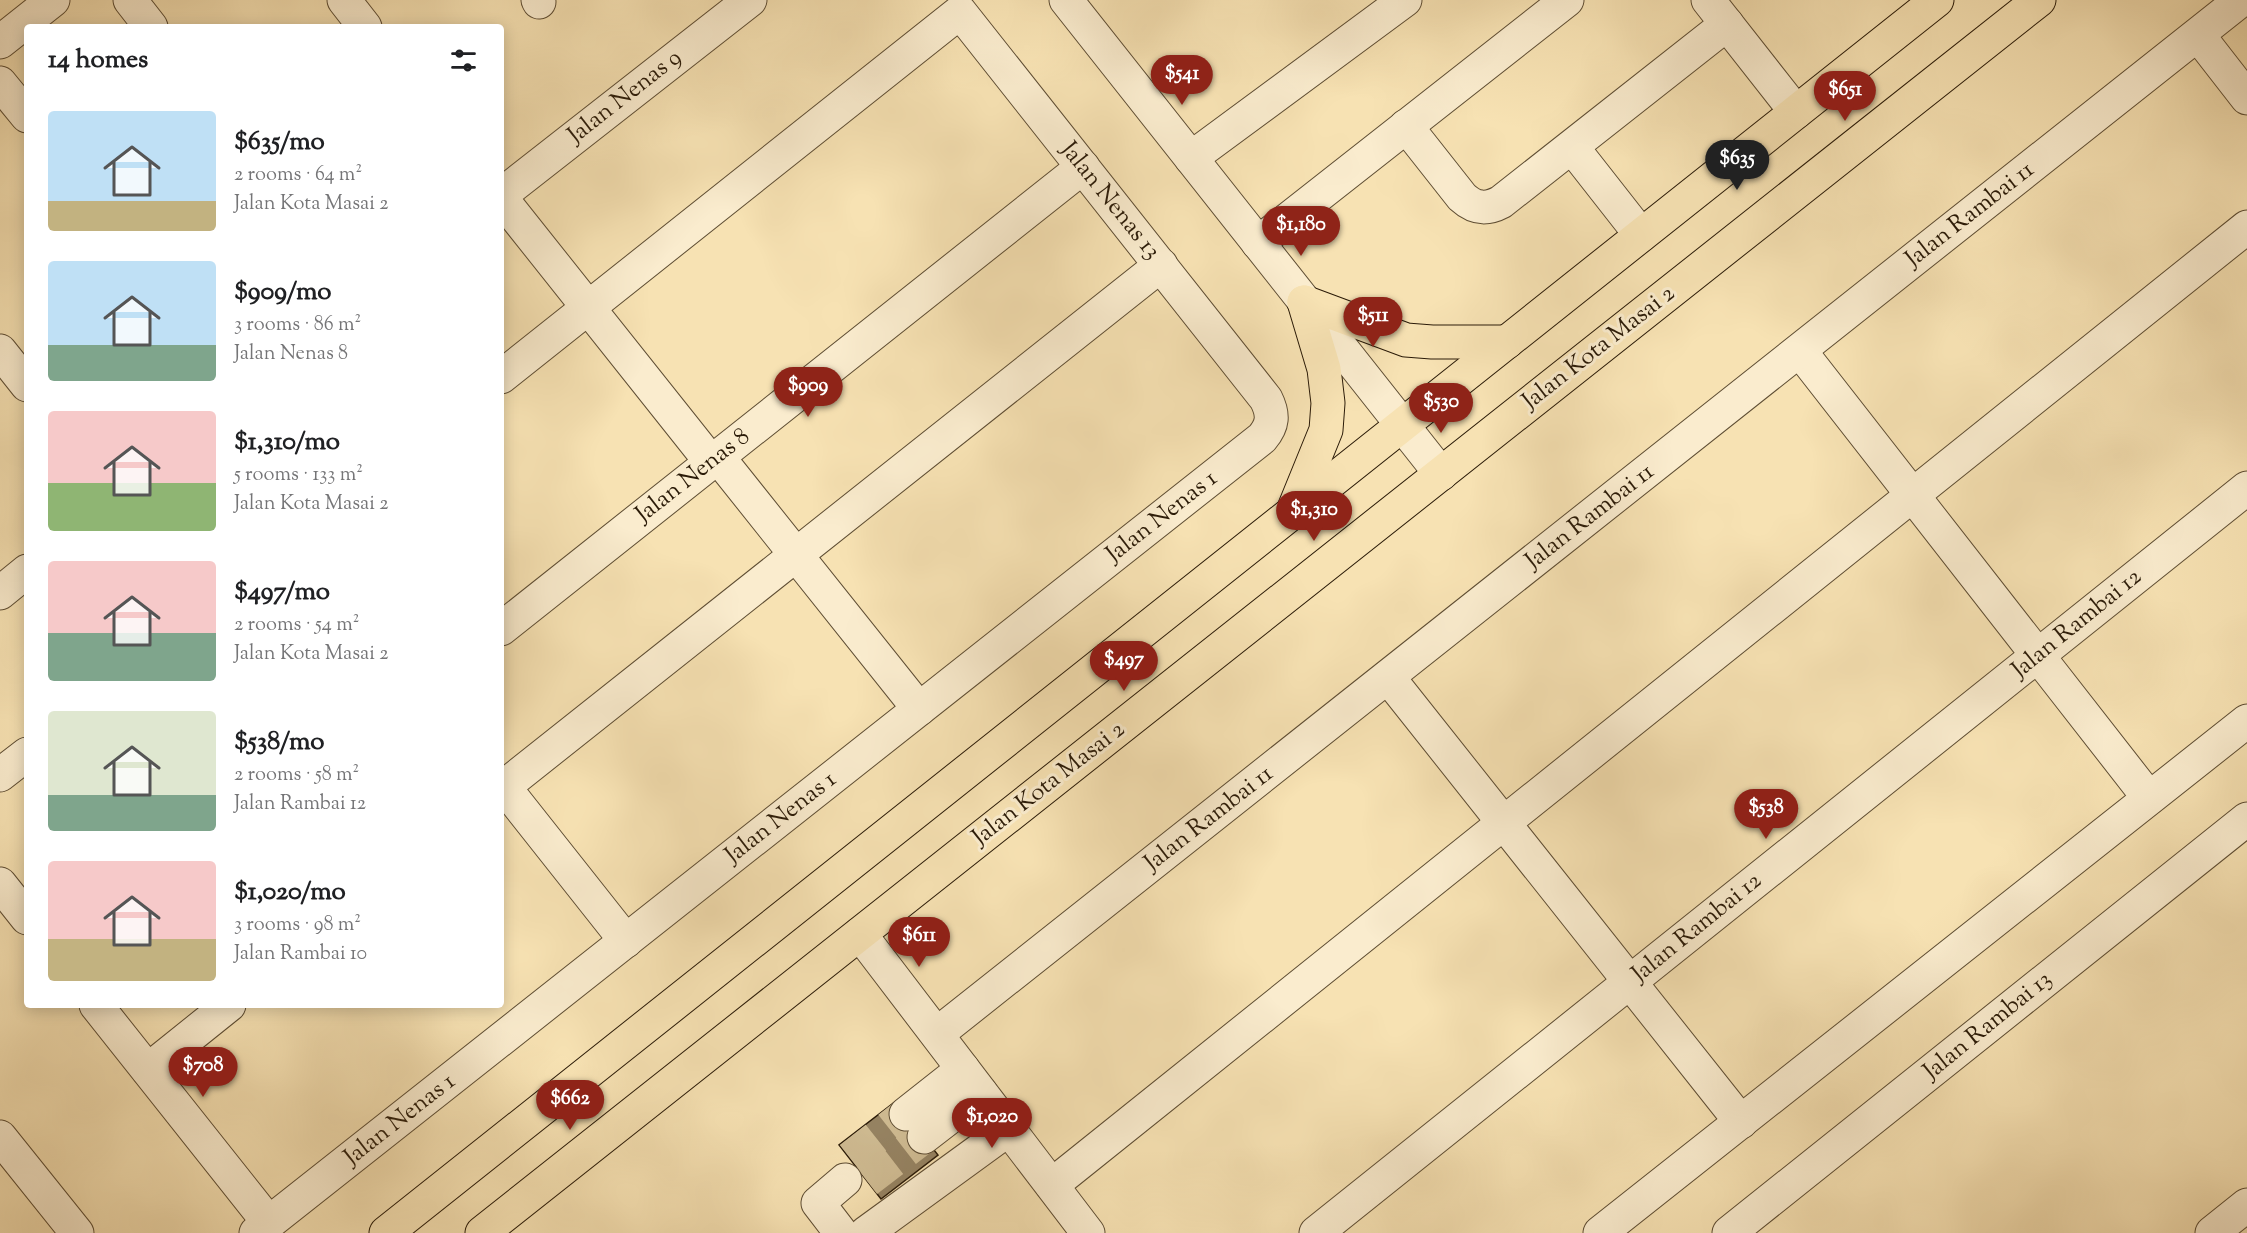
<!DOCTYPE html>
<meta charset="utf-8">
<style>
:root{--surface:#fff;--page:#f6f6f6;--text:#202124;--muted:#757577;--accent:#8f2418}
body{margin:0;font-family:"Sorts Mill Goudy",serif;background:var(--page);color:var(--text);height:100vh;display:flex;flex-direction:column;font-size:22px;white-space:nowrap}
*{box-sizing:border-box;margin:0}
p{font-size:20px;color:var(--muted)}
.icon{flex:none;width:33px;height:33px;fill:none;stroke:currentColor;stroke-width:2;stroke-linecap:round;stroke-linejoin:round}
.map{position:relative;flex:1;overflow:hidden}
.sheet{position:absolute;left:24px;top:24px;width:480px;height:984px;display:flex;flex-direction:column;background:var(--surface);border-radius:6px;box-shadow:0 3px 15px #0003}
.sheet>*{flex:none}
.price{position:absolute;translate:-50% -51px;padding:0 14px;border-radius:21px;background:var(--accent);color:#fff;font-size:20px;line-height:39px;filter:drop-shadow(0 2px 3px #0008)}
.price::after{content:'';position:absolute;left:50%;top:36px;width:18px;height:14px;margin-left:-9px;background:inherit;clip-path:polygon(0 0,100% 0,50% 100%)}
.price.active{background:#222;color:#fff}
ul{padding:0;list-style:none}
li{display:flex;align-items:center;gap:18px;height:150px;padding:0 24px}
li span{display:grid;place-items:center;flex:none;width:168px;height:120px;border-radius:6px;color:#555}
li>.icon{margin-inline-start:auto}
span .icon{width:72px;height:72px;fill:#fffc;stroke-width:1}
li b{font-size:26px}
h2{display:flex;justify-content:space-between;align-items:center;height:72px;padding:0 24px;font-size:26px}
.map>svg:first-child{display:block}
.building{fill:#958261;stroke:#2b1b08;stroke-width:1.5}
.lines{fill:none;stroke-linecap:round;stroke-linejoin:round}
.minor-tunnel{stroke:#ceba91;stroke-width:33;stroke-dasharray:33 16;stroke-linecap:butt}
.minor-casing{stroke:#5e4d33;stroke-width:35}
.major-casing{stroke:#2b1b08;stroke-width:35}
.minor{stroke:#faecce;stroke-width:33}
.major{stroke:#f7e2b3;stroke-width:33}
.labels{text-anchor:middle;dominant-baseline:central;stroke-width:6;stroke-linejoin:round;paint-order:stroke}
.street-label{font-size:24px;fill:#2b1b08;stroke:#faecce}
</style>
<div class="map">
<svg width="2247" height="1233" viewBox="0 0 2247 1233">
<rect width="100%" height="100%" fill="#f7e2b3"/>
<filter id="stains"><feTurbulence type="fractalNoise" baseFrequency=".00333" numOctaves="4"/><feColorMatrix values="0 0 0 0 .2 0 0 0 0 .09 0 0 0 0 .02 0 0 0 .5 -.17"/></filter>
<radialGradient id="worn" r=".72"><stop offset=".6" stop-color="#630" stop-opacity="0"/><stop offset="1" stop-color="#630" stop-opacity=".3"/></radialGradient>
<!-- building -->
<polygon class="building" points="896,1101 938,1155 881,1199 839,1145"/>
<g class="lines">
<!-- minor-tunnel -->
<g class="minor-tunnel">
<polyline points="850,1158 906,1114"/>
<polyline points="867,1181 924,1137"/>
</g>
<!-- minor casing -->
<g class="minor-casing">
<g id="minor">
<polyline points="130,0 151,27"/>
<polyline points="344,0 365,27"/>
<polyline points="538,0 539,2"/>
<polyline points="1066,0 1441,474"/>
<polyline points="1708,0 1796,112"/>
<polyline points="2198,35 2247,98"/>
<polyline points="0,42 53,0"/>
<polyline points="0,83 27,116"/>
<path d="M 1406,126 L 1462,197 C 1475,209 1486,210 1501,202 L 1727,24"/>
<polyline points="1572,147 1641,235"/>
<polyline points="1191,158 1405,0"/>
<polyline points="501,195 750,0"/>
<polyline points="501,198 711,462"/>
<polyline points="1258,243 1567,0"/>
<polyline points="0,351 27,385"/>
<polyline points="1800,351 2149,798"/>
<polyline points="718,457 919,709"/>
<polyline points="0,593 27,571"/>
<polyline points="501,629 1083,167"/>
<polyline points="1388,677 1741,1122"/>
<polyline points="0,775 27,754"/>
<polyline points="501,783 626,941"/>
<polyline points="501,789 1161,265"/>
<polyline points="0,884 27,918"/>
<polyline points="860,934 1088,1233"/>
<polyline points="96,1005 269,1223"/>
<polyline points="937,1034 2241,0"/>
<polyline points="148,1070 229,1005"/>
<polyline points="906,1114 963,1069"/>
<polyline points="0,1137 77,1233"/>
<polyline points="924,1137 981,1093"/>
<polyline points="1052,1185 2247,227"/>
<path d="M 256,1233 L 1262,438 C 1273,425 1274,415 1266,399 L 960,12 L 501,377"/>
<polyline points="841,1233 818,1203 845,1180"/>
<polyline points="866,1233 1009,1129"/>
<polyline points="1316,1233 2247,488"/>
<polyline points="1600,1233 2247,721"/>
<polyline points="1729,1233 2247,819"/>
<polyline points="2212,1233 2247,1205"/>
</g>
</g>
<!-- major casing -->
<g class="major-casing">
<g id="major">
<polyline points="1304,302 1406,340 1432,342 1507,342"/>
<polyline points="1293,511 1326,430 1328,403 1324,369 1304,302"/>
<polyline points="386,1233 1937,0"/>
<polyline points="482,1233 2039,0"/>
</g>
</g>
<!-- minor -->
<use href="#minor" class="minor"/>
<!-- major -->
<use href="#major" class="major"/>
</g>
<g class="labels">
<!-- street labels -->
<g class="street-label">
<text transform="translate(625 97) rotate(-38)">Jalan Nenas 9</text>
<text transform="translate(1110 201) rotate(51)">Jalan Nenas 13</text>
<text transform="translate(1970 215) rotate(-38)">Jalan Rambai 11</text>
<text transform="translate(1599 348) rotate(-38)">Jalan Kota Masai 2</text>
<text transform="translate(693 476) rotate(-38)">Jalan Nenas 8</text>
<text transform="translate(1162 517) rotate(-38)">Jalan Nenas 1</text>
<text transform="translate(1590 517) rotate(-38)">Jalan Rambai 11</text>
<text transform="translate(2077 624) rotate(-39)">Jalan Rambai 12</text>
<text transform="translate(1049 784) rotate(-38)">Jalan Kota Masai 2</text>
<text transform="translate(781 818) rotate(-38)">Jalan Nenas 1</text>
<text transform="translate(1209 819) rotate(-38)">Jalan Rambai 11</text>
<text transform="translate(1697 928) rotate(-39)">Jalan Rambai 12</text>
<text transform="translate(1988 1026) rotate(-39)">Jalan Rambai 13</text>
<text transform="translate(400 1120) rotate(-38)">Jalan Nenas 1</text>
</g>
</g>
<rect width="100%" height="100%" filter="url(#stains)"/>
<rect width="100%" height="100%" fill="url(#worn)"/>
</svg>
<b class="price" style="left:1182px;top:106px">$541</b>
<b class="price" style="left:1845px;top:122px">$651</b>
<b class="price active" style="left:1737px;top:191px">$635</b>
<b class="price" style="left:1301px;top:257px">$1,180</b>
<b class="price" style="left:1373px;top:348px">$511</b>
<b class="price" style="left:808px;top:418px">$909</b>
<b class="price" style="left:1441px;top:434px">$530</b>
<b class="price" style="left:1314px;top:542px">$1,310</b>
<b class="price" style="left:1124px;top:692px">$497</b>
<b class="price" style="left:1766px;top:840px">$538</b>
<b class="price" style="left:919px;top:968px">$611</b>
<b class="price" style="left:203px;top:1098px">$708</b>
<b class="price" style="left:570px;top:1131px">$662</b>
<b class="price" style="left:992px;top:1149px">$1,020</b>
<section class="sheet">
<h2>14 homes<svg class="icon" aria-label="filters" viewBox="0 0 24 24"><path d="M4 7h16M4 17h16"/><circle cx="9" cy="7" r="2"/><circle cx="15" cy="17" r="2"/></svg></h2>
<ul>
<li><span style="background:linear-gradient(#bfe0f5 75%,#c2b280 0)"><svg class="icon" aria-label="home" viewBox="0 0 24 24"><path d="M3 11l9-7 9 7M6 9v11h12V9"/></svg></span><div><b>$635/mo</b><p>2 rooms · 64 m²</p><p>Jalan Kota Masai 2</p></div></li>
<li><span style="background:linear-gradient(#bfe0f5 70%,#7fa58c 0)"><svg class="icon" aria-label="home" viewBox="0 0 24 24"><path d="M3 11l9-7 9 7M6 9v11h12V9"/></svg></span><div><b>$909/mo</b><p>3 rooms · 86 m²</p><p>Jalan Nenas 8</p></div></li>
<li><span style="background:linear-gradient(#f6c9c9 60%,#8fb573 0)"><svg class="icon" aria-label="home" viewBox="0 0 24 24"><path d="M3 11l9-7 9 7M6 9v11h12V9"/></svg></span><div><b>$1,310/mo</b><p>5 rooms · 133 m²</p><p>Jalan Kota Masai 2</p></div></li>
<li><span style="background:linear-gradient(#f6c9c9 60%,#7fa58c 0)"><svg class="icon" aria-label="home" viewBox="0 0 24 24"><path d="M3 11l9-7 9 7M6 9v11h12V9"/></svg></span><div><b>$497/mo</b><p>2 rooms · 54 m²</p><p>Jalan Kota Masai 2</p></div></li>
<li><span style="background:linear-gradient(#dfe7d0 70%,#7fa58c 0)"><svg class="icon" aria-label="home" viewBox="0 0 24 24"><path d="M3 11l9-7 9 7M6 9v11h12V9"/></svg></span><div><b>$538/mo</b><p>2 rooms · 58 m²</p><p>Jalan Rambai 12</p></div></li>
<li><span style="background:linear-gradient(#f6c9c9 65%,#c2b280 0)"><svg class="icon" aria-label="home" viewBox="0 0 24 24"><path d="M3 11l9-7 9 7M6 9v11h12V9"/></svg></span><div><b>$1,020/mo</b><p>3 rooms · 98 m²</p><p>Jalan Rambai 10</p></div></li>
</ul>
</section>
</div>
